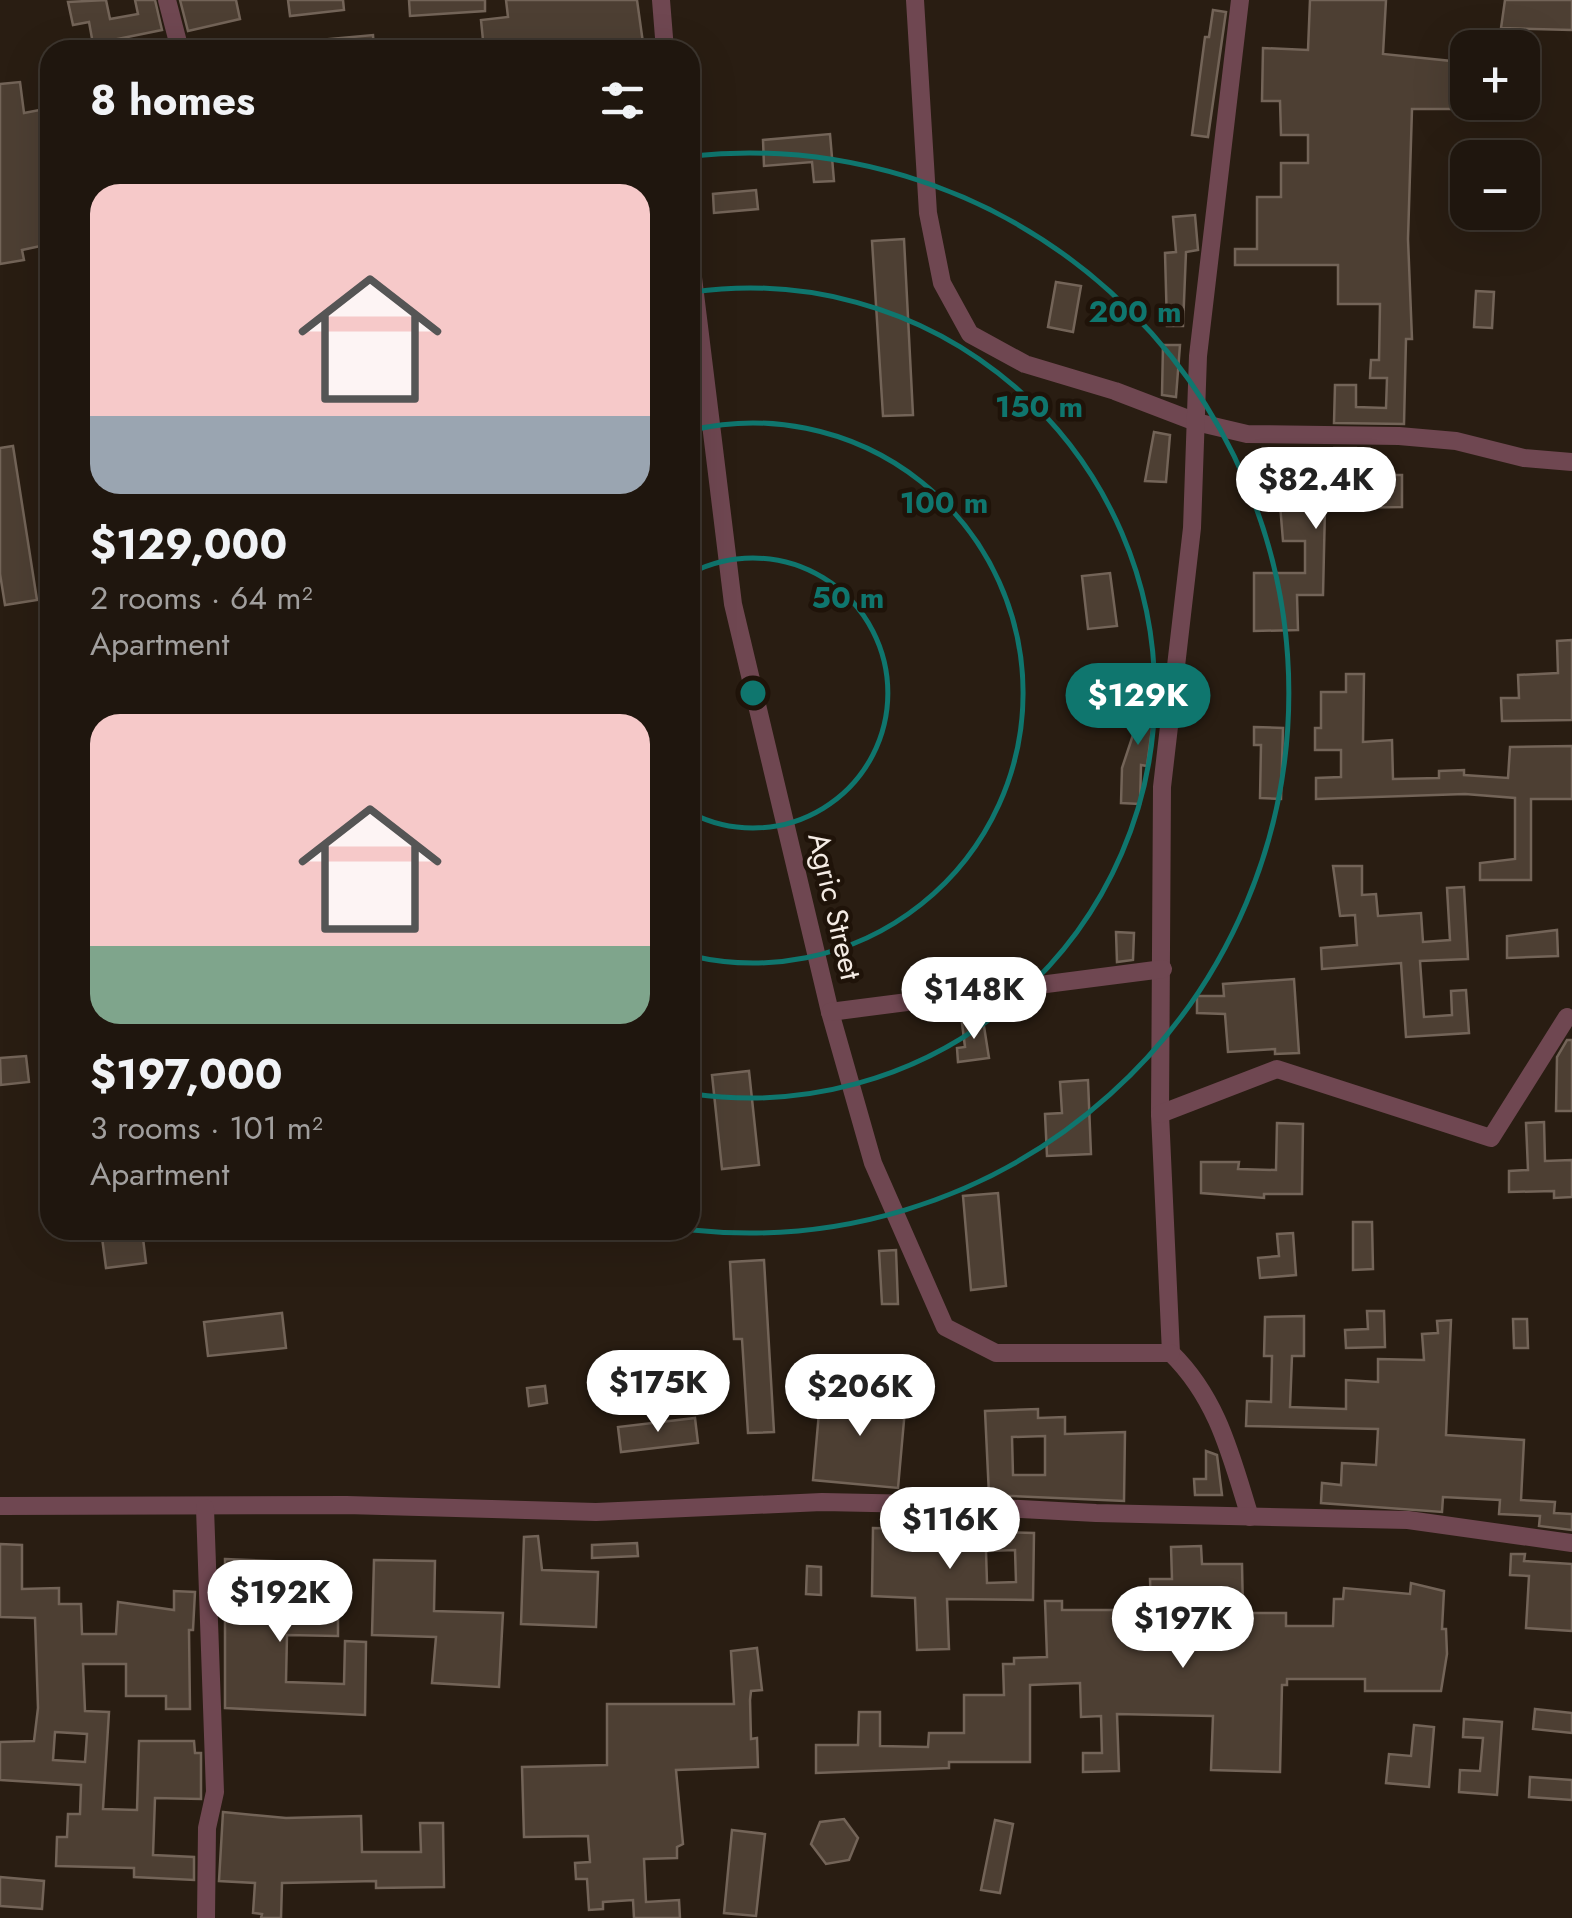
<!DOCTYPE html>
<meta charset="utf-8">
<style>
:root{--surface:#1f160e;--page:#2c231c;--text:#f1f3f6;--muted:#a19f9e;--line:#3c352e;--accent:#0f766e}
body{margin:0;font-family:Jost,sans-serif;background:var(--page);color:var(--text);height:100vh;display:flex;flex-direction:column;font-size:38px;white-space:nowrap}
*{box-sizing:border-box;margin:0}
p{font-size:32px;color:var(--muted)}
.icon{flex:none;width:55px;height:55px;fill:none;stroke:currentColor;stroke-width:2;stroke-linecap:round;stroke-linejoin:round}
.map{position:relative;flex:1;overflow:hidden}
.details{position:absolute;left:40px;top:40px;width:660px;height:1200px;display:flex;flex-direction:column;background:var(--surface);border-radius:30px;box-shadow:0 10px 40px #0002,0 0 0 2px var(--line)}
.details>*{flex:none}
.buttons{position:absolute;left:1450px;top:30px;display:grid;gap:20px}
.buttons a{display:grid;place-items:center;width:90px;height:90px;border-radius:20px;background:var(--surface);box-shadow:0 10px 40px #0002,0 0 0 2px var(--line);font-size:50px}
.price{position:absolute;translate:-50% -85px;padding:0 22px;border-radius:35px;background:#fff;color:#222;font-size:32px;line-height:65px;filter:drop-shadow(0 2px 5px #0008)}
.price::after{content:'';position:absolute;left:50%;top:60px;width:30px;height:22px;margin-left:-15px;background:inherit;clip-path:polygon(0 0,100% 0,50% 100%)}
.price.selected{background:var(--accent);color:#fff}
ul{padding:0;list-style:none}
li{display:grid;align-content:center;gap:20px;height:530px;padding:0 50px}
li span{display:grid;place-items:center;height:310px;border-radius:30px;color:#555}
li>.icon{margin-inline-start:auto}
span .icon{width:180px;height:180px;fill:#fffc;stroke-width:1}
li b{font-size:42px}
h2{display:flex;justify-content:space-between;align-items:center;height:120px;padding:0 50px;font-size:42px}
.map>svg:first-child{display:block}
.building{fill:#4d3f33;stroke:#736458;stroke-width:2.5;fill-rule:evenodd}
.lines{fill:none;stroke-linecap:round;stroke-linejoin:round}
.minor{stroke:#6f4751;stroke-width:18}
.ring{fill:none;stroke:#0f766e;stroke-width:5}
.labels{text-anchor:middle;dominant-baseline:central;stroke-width:9;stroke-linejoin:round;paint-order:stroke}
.street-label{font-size:30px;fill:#f4ebe4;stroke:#1f1309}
.centre{fill:#0f766e;stroke:#1f1309;stroke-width:5}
.ring-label{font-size:30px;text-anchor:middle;font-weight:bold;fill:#0f766e;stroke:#1f1309;stroke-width:9;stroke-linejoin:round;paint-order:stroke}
</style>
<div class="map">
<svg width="1572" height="1918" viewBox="0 0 1572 1918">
<rect width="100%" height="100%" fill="#291d12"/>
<!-- building -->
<g class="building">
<polygon points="106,0 110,19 138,14 135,0 155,0 162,30 93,44 89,22 73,25 68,2"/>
<polygon points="180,0 236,0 240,19 188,31"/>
<polygon points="288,0 343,0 344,10 290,16"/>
<polygon points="409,0 485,0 485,11 410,16"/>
<polygon points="506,0 637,0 644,50 484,50 481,20 508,17"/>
<polygon points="1310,0 1386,0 1383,54 1451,61 1451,84 1468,84 1468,109 1412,109 1408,239 1412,339 1406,339 1404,424 1334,423 1335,385 1356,385 1356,407 1386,408 1387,378 1370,378 1371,360 1379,360 1380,304 1338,304 1338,265 1235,265 1235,249 1257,249 1257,197 1281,197 1281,163 1308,163 1308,135 1281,135 1280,101 1262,101 1263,48 1308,50"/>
<polygon points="1505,0 1572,0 1572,30 1501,28"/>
<polygon points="1213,10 1226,12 1208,137 1192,135 1205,37 1209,37"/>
<polygon points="373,35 374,50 320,50 320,40"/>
<polygon points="20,82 24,113 50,108 50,244 22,250 24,260 0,264 0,84"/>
<polygon points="830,134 834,181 814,182 812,162 764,166 763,140"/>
<polygon points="756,190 758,209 714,213 713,194"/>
<polygon points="1195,215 1198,250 1186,252 1183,326 1167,326 1165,253 1176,252 1173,217"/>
<polygon points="904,239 913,415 883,416 872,241"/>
<polygon points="1056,282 1081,286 1073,332 1048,327"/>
<polygon points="1476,291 1494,292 1492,328 1474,327"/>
<polygon points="1163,345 1180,345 1176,397 1162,395"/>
<polygon points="1154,432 1170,435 1166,482 1145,481"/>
<polygon points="13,446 37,600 5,605 0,574 0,448"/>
<polygon points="1334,448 1356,448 1356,475 1402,475 1402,507 1325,508 1323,595 1297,595 1298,630 1254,631 1254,573 1305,573 1305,541 1283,541 1279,492 1306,491 1305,461 1329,460"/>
<polygon points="1110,573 1117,626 1088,629 1082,576"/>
<polygon points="1572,640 1572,720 1502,721 1501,698 1519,698 1518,675 1558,673 1557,641"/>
<polygon points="1346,674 1364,674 1363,742 1392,740 1393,779 1439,778 1439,771 1464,770 1464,775 1508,778 1510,747 1572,746 1572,799 1531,799 1531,880 1480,880 1480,863 1515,859 1515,798 1465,794 1316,799 1316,778 1341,777 1341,750 1315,750 1315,728 1321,728 1321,692 1346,692"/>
<polygon points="1136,690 1154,691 1152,729 1147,766 1141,765 1140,804 1121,803 1122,768 1134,732"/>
<polygon points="1254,727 1283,728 1281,799 1260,798 1261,745 1254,745"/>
<polygon points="1333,866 1362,866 1362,895 1376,894 1378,916 1421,913 1423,942 1450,940 1447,888 1464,887 1468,959 1420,961 1424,1017 1452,1015 1451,991 1466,990 1469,1033 1406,1037 1401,963 1322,969 1321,948 1357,945 1355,915 1340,916"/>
<polygon points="1557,930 1558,956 1507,958 1507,936"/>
<polygon points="1116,932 1134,933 1133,960 1117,962"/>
<polygon points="1294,979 1299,1053 1275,1054 1275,1049 1228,1052 1225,1014 1197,1013 1197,996 1224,996 1223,984"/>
<polygon points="983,1020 989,1058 958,1062 957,1048 965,1047 962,1023"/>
<polygon points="1567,1040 1572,1040 1572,1111 1556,1111 1557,1057"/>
<polygon points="26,1056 29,1082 1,1085 0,1058"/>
<polygon points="749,1071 759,1165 722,1169 712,1075"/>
<polygon points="1088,1080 1091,1154 1047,1156 1045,1114 1062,1113 1060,1082"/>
<polygon points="1544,1122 1545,1161 1572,1160 1572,1197 1554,1198 1554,1191 1509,1192 1509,1171 1528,1170 1526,1123"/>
<polygon points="1277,1123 1303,1124 1302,1194 1264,1194 1264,1198 1201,1193 1201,1162 1239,1162 1238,1169 1276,1170"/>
<polygon points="998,1193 1006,1286 971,1290 963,1196"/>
<polygon points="1353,1222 1372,1222 1373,1269 1353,1270"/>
<polygon points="101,1230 142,1230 146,1263 106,1268"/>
<polygon points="1293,1233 1296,1275 1260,1278 1258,1258 1279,1256 1277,1234"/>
<polygon points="896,1250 898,1304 882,1304 879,1251"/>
<polygon points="764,1260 774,1432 748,1433 742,1339 734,1339 730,1262"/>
<polygon points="1367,1311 1384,1311 1385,1347 1346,1348 1345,1330 1368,1329"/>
<polygon points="282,1313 286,1348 208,1356 204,1322"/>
<polygon points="1304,1316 1304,1356 1292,1356 1290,1407 1346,1409 1346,1380 1378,1382 1378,1359 1424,1360 1422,1334 1438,1333 1437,1321 1451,1320 1446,1435 1524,1440 1521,1500 1555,1502 1554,1513 1572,1514 1572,1530 1539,1526 1540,1516 1499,1514 1500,1500 1443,1497 1442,1512 1321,1503 1322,1483 1341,1485 1342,1463 1376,1465 1378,1429 1246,1426 1247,1401 1271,1402 1272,1356 1264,1356 1265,1317"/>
<polygon points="1513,1319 1527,1319 1528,1348 1514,1348"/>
<polygon points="545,1386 547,1403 529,1406 527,1388"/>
<polygon points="821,1390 906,1398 898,1488 813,1480"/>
<path d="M 1038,1409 L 1038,1418 L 1065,1417 L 1065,1434 L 1125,1432 L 1124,1501 L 989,1495 L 985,1411 ZM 1045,1436 L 1045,1475 L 1013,1475 L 1012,1437 Z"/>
<polygon points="695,1418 698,1443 621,1452 618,1427"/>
<polygon points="1206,1451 1217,1455 1222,1495 1195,1495 1194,1479 1206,1479"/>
<path d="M 873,1528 L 1034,1533 L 1033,1600 L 947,1599 L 949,1649 L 917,1650 L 915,1598 L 872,1596 ZM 1015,1550 L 1016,1582 L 987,1583 L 986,1551 Z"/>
<polygon points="538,1536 542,1570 598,1572 596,1627 521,1624 524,1537"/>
<polygon points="637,1543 638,1556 592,1558 592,1545"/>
<path d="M 0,1544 L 22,1545 L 22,1589 L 59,1588 L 59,1604 L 81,1604 L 82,1634 L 116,1634 L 118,1602 L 174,1610 L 174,1591 L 195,1592 L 193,1630 L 189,1630 L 190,1709 L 166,1709 L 166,1696 L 126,1696 L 126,1664 L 83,1664 L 85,1711 L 109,1712 L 103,1809 L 137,1810 L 139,1741 L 194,1741 L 195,1753 L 201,1753 L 201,1799 L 155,1798 L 153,1855 L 194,1857 L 194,1880 L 134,1877 L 134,1868 L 56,1866 L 57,1837 L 67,1837 L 68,1814 L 80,1814 L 81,1785 L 0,1780 L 0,1742 L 34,1741 L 38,1708 L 35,1618 L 0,1617 ZM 55,1732 L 87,1734 L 85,1762 L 53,1760 Z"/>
<polygon points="1201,1546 1202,1564 1242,1564 1243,1613 1286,1613 1286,1626 1333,1626 1334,1599 1343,1599 1344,1588 1410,1594 1411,1583 1444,1591 1442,1629 1446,1629 1447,1654 1441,1691 1365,1691 1365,1679 1287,1679 1287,1685 1282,1685 1280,1772 1211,1770 1213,1716 1117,1714 1119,1771 1083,1772 1083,1753 1102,1753 1101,1716 1081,1717 1080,1683 1030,1685 1030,1762 949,1762 949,1768 816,1773 816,1745 858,1745 859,1712 880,1712 880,1746 928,1747 929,1733 964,1733 964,1695 1004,1695 1003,1664 1014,1664 1014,1658 1047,1657 1045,1601 1062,1601 1062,1610 1151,1610 1150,1579 1172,1579 1171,1547"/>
<polygon points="1511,1554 1525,1554 1524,1561 1572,1564 1572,1631 1526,1628 1529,1576 1510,1575"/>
<polygon points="225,1559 293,1562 291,1610 327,1610 327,1617 338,1617 338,1636 287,1635 286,1682 344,1684 345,1641 366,1642 365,1715 225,1708"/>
<polygon points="374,1560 435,1561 434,1611 503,1613 499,1687 432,1683 436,1637 372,1635"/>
<polygon points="807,1566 821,1567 821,1595 806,1594"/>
<polygon points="757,1648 762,1690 751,1691 750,1700 751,1739 757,1738 758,1767 676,1770 683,1844 677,1847 677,1858 644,1859 646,1902 679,1900 680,1918 634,1918 633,1900 603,1902 603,1909 589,1910 587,1879 576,1879 575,1863 590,1862 588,1836 524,1837 522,1767 607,1765 607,1704 734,1704 731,1651"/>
<polygon points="1535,1709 1572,1713 1572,1733 1533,1729"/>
<polygon points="1464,1719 1502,1722 1497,1795 1459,1792 1460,1770 1480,1771 1483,1738 1463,1737"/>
<polygon points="1414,1725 1434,1727 1429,1787 1386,1783 1389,1754 1411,1756"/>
<polygon points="1530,1777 1572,1780 1572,1800 1529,1797"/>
<polygon points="223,1812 286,1818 361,1816 362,1852 421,1852 420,1823 443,1823 444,1887 376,1888 376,1881 282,1883 281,1918 261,1918 262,1914 253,1913 255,1883 219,1881"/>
<polygon points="844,1819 858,1838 849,1860 826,1864 811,1844 820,1822"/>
<polygon points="995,1820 1013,1824 1000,1893 981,1890"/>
<polygon points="732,1830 765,1834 756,1916 724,1913"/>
<polygon points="0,1877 44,1881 42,1909 0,1906"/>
</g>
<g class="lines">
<!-- minor -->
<g class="minor">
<polyline points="167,0 180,50"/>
<polyline points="661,0 665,50"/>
<polyline points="915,0 928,213 942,283 970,334 1025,364 1115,391 1196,422 1247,434 1399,436 1456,441 1524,458 1572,462"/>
<path d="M 1240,0 L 1198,356 L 1192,528 L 1162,787 L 1160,1114 L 1171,1353 C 1218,1399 1231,1456 1250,1517"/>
<polyline points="690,253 733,604 830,1012 873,1163 945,1327 996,1353 1171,1353"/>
<polyline points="830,1012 1163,969"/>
<polyline points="1160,1114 1277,1069 1491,1138 1567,1017"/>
<polyline points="0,1506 346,1505 596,1512 822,1502 922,1504 1096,1513 1408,1520 1572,1543"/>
<polyline points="205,1508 215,1792 207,1828 206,1918"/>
</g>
</g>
<!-- distance rings -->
<g class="ring">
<path d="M691 573A135 135 0 1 1 691 813"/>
<path d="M692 430A270 270 0 1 1 692 956"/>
<path d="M693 292A405 405 0 1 1 693 1094"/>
<path d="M692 156A540 540 0 1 1 692 1230"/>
</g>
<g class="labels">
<!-- street labels -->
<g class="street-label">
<text transform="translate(835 906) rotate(77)">Agric Street</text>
</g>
</g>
<circle cx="753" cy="693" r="15" class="centre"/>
<g class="ring-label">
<text x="1135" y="322">200 m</text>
<text x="1039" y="417">150 m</text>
<text x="944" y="513">100 m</text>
<text x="848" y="608">50 m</text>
</g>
</svg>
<div class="buttons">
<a>+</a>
<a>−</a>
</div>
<b class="price" style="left:1316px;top:532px">$82.4K</b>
<b class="price selected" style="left:1138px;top:748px">$129K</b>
<b class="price" style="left:974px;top:1042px">$148K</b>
<b class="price" style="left:658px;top:1435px">$175K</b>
<b class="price" style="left:860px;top:1439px">$206K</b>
<b class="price" style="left:950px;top:1572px">$116K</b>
<b class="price" style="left:280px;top:1645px">$192K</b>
<b class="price" style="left:1183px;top:1671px">$197K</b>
<section class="details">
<h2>8 homes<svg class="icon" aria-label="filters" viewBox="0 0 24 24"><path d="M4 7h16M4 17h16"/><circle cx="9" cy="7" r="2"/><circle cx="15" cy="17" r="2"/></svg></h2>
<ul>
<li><span style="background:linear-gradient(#f6c9c9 75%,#9aa5b1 0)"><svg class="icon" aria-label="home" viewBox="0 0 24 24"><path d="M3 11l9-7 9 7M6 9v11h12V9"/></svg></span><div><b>$129,000</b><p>2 rooms · 64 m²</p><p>Apartment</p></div></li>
<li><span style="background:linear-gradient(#f6c9c9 75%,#7fa58c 0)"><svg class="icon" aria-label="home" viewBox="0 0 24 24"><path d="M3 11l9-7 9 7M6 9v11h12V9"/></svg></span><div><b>$197,000</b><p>3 rooms · 101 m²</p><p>Apartment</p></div></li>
</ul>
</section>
</div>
